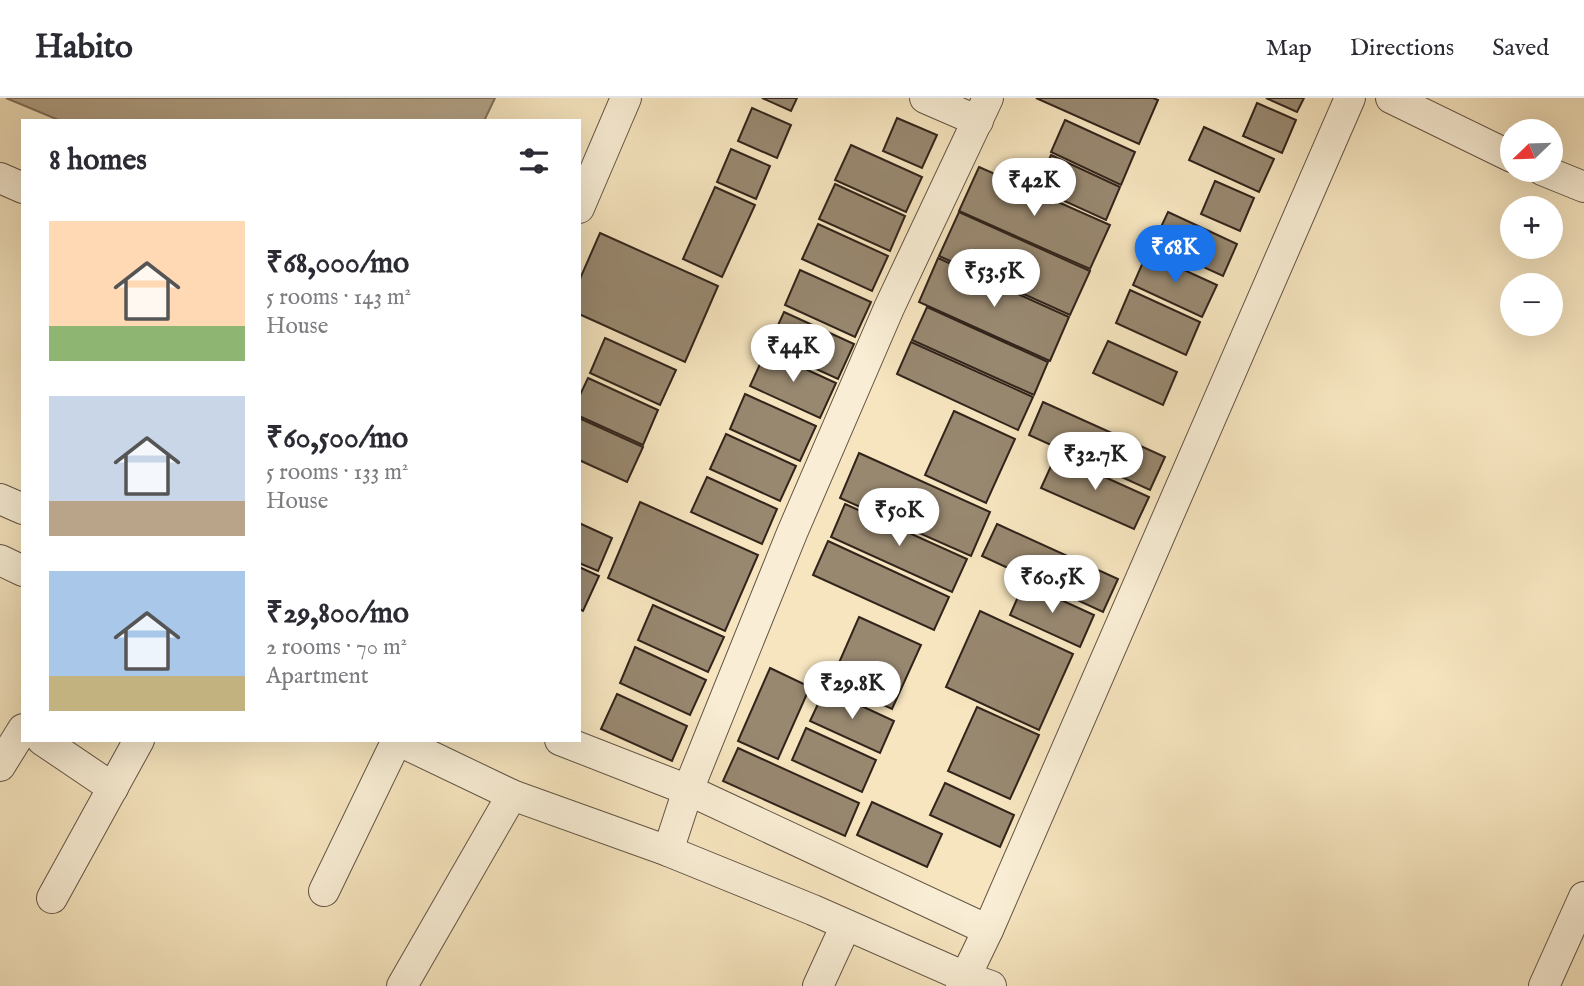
<!DOCTYPE html>
<meta charset="utf-8">
<style>
:root{--surface:#fff;--page:#f2f2f3;--text:#2b2b33;--muted:#7c7c81;--line:#e1e1e2;--accent:#1a73e8}
body{margin:0;font-family:"IM FELL English",serif;background:var(--page);color:var(--text);height:100vh;display:flex;flex-direction:column;font-size:26px;white-space:nowrap}
*{box-sizing:border-box;margin:0}
p{font-size:23px;color:var(--muted)}
.icon{flex:none;width:38px;height:38px;fill:none;stroke:currentColor;stroke-width:2;stroke-linecap:round;stroke-linejoin:round}
.map{position:relative;flex:1;overflow:hidden}
.drawer{position:absolute;left:21px;top:21px;width:560px;height:623px;display:flex;flex-direction:column;background:var(--surface);border-radius:0px;box-shadow:0 7px 28px #0002}
.drawer>*{flex:none}
.needle{width:46px;rotate:247deg}
.buttons{position:absolute;left:1500px;top:21px;display:grid;gap:14px}
.buttons a{display:grid;place-items:center;width:63px;height:63px;border-radius:50%;background:var(--surface);box-shadow:0 7px 28px #0002;font-size:35px}
.price{position:absolute;translate:-50% -60px;padding:0 16px;border-radius:24px;background:#fff;color:#222;font-size:23px;line-height:46px;filter:drop-shadow(0 2px 4px #0008)}
.price::after{content:'';position:absolute;left:50%;top:42px;width:21px;height:16px;margin-left:-10px;background:inherit;clip-path:polygon(0 0,100% 0,50% 100%)}
.price.on{background:var(--accent);color:#fff}
ul{padding:0;list-style:none}
li{display:flex;align-items:center;gap:21px;height:175px;padding:0 28px}
li span{display:grid;place-items:center;flex:none;width:196px;height:140px;border-radius:0px;color:#555}
li>.icon{margin-inline-start:auto}
span .icon{width:84px;height:84px;fill:#fffc;stroke-width:1}
li b{font-size:30px}
h2{display:flex;justify-content:space-between;align-items:center;height:84px;padding:0 28px;font-size:30px}
header{display:flex;align-items:center;gap:42px;box-sizing:border-box;height:98px;padding:0 35px;background:var(--surface);border-bottom:2px solid var(--line)}
header strong{font-size:33px}
nav{display:flex;gap:38px;margin-inline-start:auto;font-size:24px}
.map>svg:first-child{display:block}
.water{fill:#b3a387;stroke:#7f705c;stroke-width:2}
.building{fill:#988870;stroke:#32241b;stroke-width:2}
.lines{fill:none;stroke-linecap:round;stroke-linejoin:round}
.minor-casing{stroke:#635444;stroke-width:32}
.minor{stroke:#f9eed5;stroke-width:30}
</style>
<header>
<strong>Habito</strong>
<nav><a>Map</a><a>Directions</a><a>Saved</a></nav>
</header>
<div class="map">
<svg width="1584" height="888" viewBox="0 0 1584 888">
<rect width="100%" height="100%" fill="#f6e5bf"/>
<filter id="stains"><feTurbulence type="fractalNoise" baseFrequency=".00286" numOctaves="4"/><feColorMatrix values="0 0 0 0 .2 0 0 0 0 .09 0 0 0 0 .02 0 0 0 .5 -.17"/></filter>
<radialGradient id="worn" r=".72"><stop offset=".6" stop-color="#630" stop-opacity="0"/><stop offset="1" stop-color="#630" stop-opacity=".3"/></radialGradient>
<!-- water -->
<polygon class="water" points="6,0 495,0 484,23 61,23"/>
<!-- building -->
<g class="building">
<polygon points="762,0 797,0 791,13"/>
<polygon points="1036,0 1153,0 1158,2 1139,46"/>
<polygon points="1266,0 1304,0 1297,14"/>
<polygon points="1257,5 1296,22 1282,55 1243,38"/>
<polygon points="752,10 791,27 777,60 738,43"/>
<polygon points="897,20 937,37 922,70 883,53"/>
<polygon points="1065,22 1135,54 1121,87 1051,54"/>
<polygon points="1204,29 1274,61 1259,94 1189,62"/>
<polygon points="851,47 922,79 906,114 835,82"/>
<polygon points="731,51 770,68 756,101 717,84"/>
<polygon points="1051,57 1120,89 1106,122 1036,90"/>
<polygon points="979,69 1110,127 1090,171 959,113"/>
<polygon points="1215,83 1254,100 1240,133 1201,116"/>
<polygon points="835,86 905,118 890,153 819,121"/>
<polygon points="715,89 755,107 722,179 683,161"/>
<polygon points="959,114 1090,173 1070,217 939,158"/>
<polygon points="1168,114 1237,146 1223,178 1153,146"/>
<polygon points="818,126 888,158 872,193 802,161"/>
<polygon points="600,135 718,188 685,264 579,216 579,183"/>
<polygon points="1147,155 1217,187 1202,219 1133,187"/>
<polygon points="938,160 1069,219 1050,263 919,204"/>
<polygon points="800,172 871,204 855,239 785,207"/>
<polygon points="1130,192 1200,224 1186,257 1116,225"/>
<polygon points="927,209 1048,264 1034,297 912,242"/>
<polygon points="784,214 854,246 838,281 768,249"/>
<polygon points="605,240 676,272 660,307 590,275"/>
<polygon points="1108,243 1177,274 1163,307 1093,275"/>
<polygon points="911,244 1033,299 1018,332 897,276"/>
<polygon points="766,253 836,285 820,320 750,288"/>
<polygon points="588,280 658,312 643,347 579,318 579,299"/>
<polygon points="745,296 816,328 800,363 730,331"/>
<polygon points="1043,304 1165,359 1150,392 1029,337"/>
<polygon points="954,313 1015,341 986,405 925,377"/>
<polygon points="579,320 643,349 627,384 579,362"/>
<polygon points="726,336 796,368 780,403 710,371"/>
<polygon points="859,355 990,414 971,458 840,400"/>
<polygon points="1056,357 1149,399 1134,431 1041,390"/>
<polygon points="707,379 777,411 762,446 691,414"/>
<polygon points="640,404 758,457 725,533 608,480"/>
<polygon points="845,406 967,461 952,494 831,439"/>
<polygon points="579,425 612,440 598,473 579,465"/>
<polygon points="997,426 1118,481 1103,514 982,458"/>
<polygon points="828,443 949,499 934,532 813,477"/>
<polygon points="579,469 599,478 583,513 579,511"/>
<polygon points="1024,485 1094,517 1080,549 1010,517"/>
<polygon points="653,507 724,539 708,574 638,542"/>
<polygon points="980,513 1073,556 1039,632 946,589"/>
<polygon points="859,519 921,547 892,611 831,583"/>
<polygon points="635,549 706,582 690,617 620,585"/>
<polygon points="770,570 810,589 778,661 738,643"/>
<polygon points="825,591 894,623 880,655 810,623"/>
<polygon points="617,596 687,628 672,663 601,631"/>
<polygon points="977,609 1039,637 1010,701 948,673"/>
<polygon points="806,630 876,662 862,694 792,662"/>
<polygon points="738,650 859,705 845,738 723,683"/>
<polygon points="945,685 1014,717 1000,749 930,717"/>
<polygon points="872,704 942,736 927,769 857,737"/>
</g>
<g class="lines">
<!-- minor casing -->
<g class="minor-casing">
<g id="minor">
<polyline points="925,0 978,23"/>
<polyline points="1391,0 1512,59"/>
<polyline points="1542,72 1584,89"/>
<polyline points="0,80 23,90"/>
<polyline points="579,110 626,0"/>
<polyline points="0,401 23,411"/>
<polyline points="0,462 23,473"/>
<polyline points="42,642 113,690"/>
<polyline points="397,642 512,697 668,753 813,812 965,879 991,888"/>
<polyline points="560,642 688,692 988,832"/>
<polyline points="0,668 23,631"/>
<polyline points="668,753 688,692 792,435 889,210 988,0"/>
<polyline points="324,793 397,642"/>
<polyline points="52,800 139,642"/>
<polyline points="402,888 512,697"/>
<polyline points="818,888 846,827"/>
<polyline points="961,888 988,832 1350,0"/>
<polyline points="1544,888 1584,799"/>
</g>
</g>
<!-- minor -->
<use href="#minor" class="minor"/>
</g>
<rect width="100%" height="100%" filter="url(#stains)"/>
<rect width="100%" height="100%" fill="url(#worn)"/>
</svg>
<div class="buttons">
<a><svg class="needle" viewBox="-14 -14 28 28"><path d="M0-13l5 13h-10z" fill="#e53935"/><path d="M0 13l5-13h-10z" fill="#7c7c81"/></svg></a>
<a>+</a>
<a>−</a>
</div>
<b class="price" style="left:1034px;top:120px">₹42K</b>
<b class="price on" style="left:1175px;top:187px">₹68K</b>
<b class="price" style="left:994px;top:211px">₹53.5K</b>
<b class="price" style="left:793px;top:286px">₹44K</b>
<b class="price" style="left:1095px;top:394px">₹32.7K</b>
<b class="price" style="left:899px;top:450px">₹50K</b>
<b class="price" style="left:1052px;top:517px">₹60.5K</b>
<b class="price" style="left:852px;top:623px">₹29.8K</b>
<section class="drawer">
<h2>8 homes<svg class="icon" aria-label="filters" viewBox="0 0 24 24"><path d="M4 7h16M4 17h16"/><circle cx="9" cy="7" r="2"/><circle cx="15" cy="17" r="2"/></svg></h2>
<ul>
<li><span style="background:linear-gradient(#ffd9b3 75%,#8fb573 0)"><svg class="icon" aria-label="home" viewBox="0 0 24 24"><path d="M3 11l9-7 9 7M6 9v11h12V9"/></svg></span><div><b>₹68,000/mo</b><p>5 rooms · 143 m²</p><p>House</p></div></li>
<li><span style="background:linear-gradient(#c9d6e8 75%,#b9a48a 0)"><svg class="icon" aria-label="home" viewBox="0 0 24 24"><path d="M3 11l9-7 9 7M6 9v11h12V9"/></svg></span><div><b>₹60,500/mo</b><p>5 rooms · 133 m²</p><p>House</p></div></li>
<li><span style="background:linear-gradient(#a9c7e8 75%,#c2b280 0)"><svg class="icon" aria-label="home" viewBox="0 0 24 24"><path d="M3 11l9-7 9 7M6 9v11h12V9"/></svg></span><div><b>₹29,800/mo</b><p>2 rooms · 70 m²</p><p>Apartment</p></div></li>
</ul>
</section>
</div>
